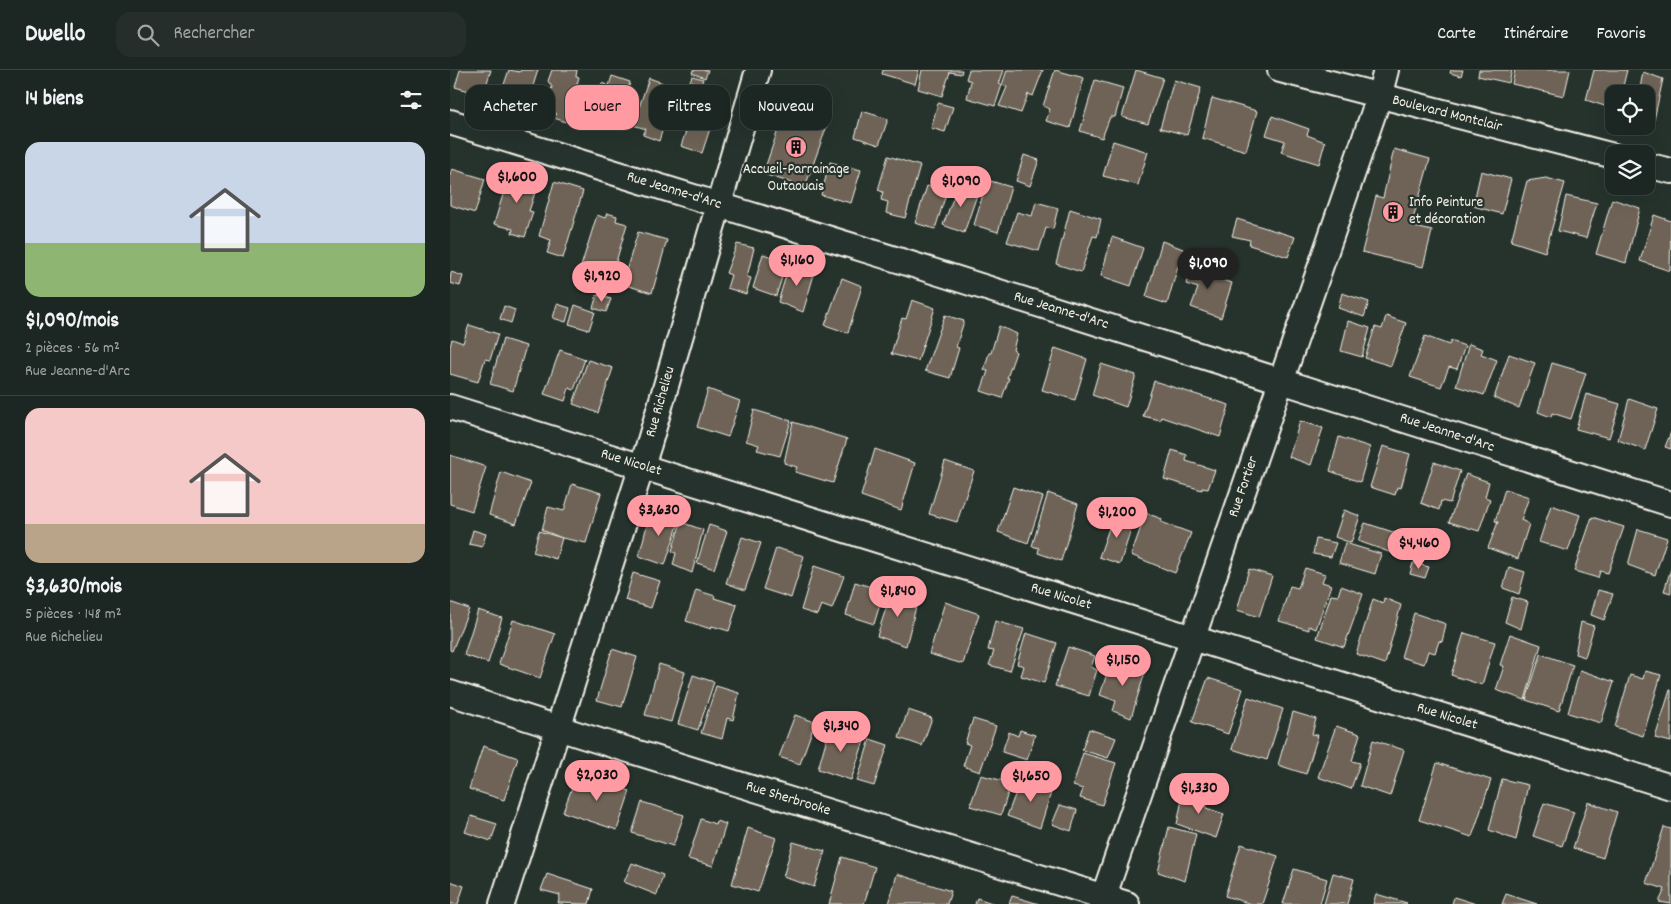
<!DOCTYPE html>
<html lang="fr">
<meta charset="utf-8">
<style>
:root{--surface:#1c2622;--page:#252e2a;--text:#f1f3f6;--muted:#a0a5a5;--line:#3a4340;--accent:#ff9aa2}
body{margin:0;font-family:Dekko,sans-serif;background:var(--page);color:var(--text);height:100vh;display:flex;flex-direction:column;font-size:19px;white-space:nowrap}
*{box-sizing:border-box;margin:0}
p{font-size:16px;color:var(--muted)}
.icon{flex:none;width:28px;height:28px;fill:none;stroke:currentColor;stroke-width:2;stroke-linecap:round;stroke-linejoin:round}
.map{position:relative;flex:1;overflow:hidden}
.panel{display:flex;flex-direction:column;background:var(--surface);width:450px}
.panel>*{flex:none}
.top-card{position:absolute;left:15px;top:15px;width:475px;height:45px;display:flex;gap:10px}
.fabs{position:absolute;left:1155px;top:15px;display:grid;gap:10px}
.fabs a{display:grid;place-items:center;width:50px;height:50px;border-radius:10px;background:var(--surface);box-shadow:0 5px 20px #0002,0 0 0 1px var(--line);font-size:25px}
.price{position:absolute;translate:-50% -42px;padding:0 11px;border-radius:18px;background:var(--accent);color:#111;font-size:16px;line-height:32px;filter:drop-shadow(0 1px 2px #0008)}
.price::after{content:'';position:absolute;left:50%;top:30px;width:15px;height:11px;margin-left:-8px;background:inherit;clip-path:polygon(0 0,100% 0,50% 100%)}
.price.selected{background:#222;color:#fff}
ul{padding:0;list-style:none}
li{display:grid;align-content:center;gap:10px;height:265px;padding:0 25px}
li+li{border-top:1px solid var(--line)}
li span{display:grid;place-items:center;height:155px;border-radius:15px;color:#555}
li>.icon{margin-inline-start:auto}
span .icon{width:90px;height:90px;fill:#fffc;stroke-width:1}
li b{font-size:21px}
h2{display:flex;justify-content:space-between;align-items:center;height:60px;padding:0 25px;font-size:21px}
.tag{padding:0 18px;border-radius:15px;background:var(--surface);box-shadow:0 5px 20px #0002,0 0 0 1px var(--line);font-size:18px;line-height:45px}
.tag.selected{background:var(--accent);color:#111}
header{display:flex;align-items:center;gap:30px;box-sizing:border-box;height:70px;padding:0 25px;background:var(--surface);border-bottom:1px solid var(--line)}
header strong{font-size:24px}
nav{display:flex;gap:28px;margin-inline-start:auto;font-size:18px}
.search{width:350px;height:45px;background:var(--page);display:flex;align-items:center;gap:12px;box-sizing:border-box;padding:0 18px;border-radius:15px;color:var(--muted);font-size:19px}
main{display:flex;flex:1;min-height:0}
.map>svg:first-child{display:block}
.building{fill:#6e6457;stroke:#f4f1e8}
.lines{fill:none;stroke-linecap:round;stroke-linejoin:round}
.minor-casing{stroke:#f4f1e8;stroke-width:28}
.minor{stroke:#26332d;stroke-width:24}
.labels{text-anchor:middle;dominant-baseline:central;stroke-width:4.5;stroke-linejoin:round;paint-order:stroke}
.street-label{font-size:15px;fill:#f4f1e8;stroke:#26332d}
.poi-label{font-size:15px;fill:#f4f1e8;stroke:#26332d}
</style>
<header>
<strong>Dwello</strong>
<div class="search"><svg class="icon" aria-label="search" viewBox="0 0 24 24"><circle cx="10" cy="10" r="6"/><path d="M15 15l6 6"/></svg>Rechercher</div>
<nav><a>Carte</a><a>Itinéraire</a><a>Favoris</a></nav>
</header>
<main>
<section class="panel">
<h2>14 biens<svg class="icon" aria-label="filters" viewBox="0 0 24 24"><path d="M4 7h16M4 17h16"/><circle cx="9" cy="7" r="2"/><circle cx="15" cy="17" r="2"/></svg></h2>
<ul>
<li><span style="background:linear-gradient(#c9d6e8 65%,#8fb573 0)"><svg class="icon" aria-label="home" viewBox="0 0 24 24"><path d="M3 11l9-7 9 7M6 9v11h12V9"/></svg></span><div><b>$1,090/mois</b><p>2 pièces · 56 m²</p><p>Rue Jeanne-d'Arc</p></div></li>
<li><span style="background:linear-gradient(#f6c9c9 75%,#b9a48a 0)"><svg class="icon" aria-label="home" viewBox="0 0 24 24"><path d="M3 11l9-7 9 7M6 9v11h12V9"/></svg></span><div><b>$3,630/mois</b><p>5 pièces · 148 m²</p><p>Rue Richelieu</p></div></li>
</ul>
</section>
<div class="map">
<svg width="1221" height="834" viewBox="0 0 1221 834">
<rect width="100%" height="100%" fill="#26332d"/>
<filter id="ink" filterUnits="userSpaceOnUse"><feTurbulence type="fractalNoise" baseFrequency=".02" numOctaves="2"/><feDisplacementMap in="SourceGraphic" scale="10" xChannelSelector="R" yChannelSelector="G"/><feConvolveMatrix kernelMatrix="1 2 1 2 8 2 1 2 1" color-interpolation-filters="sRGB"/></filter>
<g filter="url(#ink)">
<!-- building -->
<g class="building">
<polygon points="10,0 41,0 33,25 5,17"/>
<polygon points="59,0 70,2 71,0 88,0 75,41 64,37 66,31 50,26"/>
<polygon points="102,0 127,0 126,6 129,7 126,18 131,20 122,50 118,49 116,52 104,48 106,43 96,41 102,17 98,11"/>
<polygon points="243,0 258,0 255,8 242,3"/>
<polygon points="433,0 469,0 465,14 432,4"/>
<polygon points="472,0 512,0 511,4 500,2 492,26 468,19"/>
<polygon points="519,0 554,0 549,14 552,15 545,36 517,28 521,11 516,9"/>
<polygon points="557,0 593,0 583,26 578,24 571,43 549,36 557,17 552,15"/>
<polygon points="605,0 634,8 620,58 596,51 600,39 593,36"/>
<polygon points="686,0 713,8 698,54 672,47"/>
<polygon points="1001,0 1013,0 1011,6 1000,3"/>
<polygon points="1029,0 1062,0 1059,13 1028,6"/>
<polygon points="1065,0 1120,0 1114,26 1062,14"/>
<polygon points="1144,0 1177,0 1171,24 1164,24 1164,39 1136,30"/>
<polygon points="1193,2 1213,9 1204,50 1196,47 1196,24 1182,24 1184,16 1190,18"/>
<polygon points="162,6 180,12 170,51 142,41 152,13 159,16"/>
<polygon points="242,6 253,9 251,15 240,11"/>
<polygon points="199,8 213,13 208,31 220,36 209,71 193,65 196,59 183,55"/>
<polygon points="645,10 673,18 665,47 660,47 652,68 630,61"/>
<polygon points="724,10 751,18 737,65 710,58"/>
<polygon points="242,19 270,28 252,83 231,76 238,55 231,53"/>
<polygon points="762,28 807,41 796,81 752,68"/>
<polygon points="488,33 503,37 495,62 481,58"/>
<polygon points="336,36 379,50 355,117 313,104"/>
<polygon points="412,41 438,49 429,75 405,67"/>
<polygon points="822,46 859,59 857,65 875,72 869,94 831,82 835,71 816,65"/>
<polygon points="663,71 698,82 688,115 653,106"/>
<polygon points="944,79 980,89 961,156 982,161 973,197 912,182 926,126 933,128"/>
<polygon points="574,85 589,90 580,116 566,111"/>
<polygon points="438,86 470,96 455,148 436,143 438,132 431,130 433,122 428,120"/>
<polygon points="380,92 411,100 401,133 371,125"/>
<polygon points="2,99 35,109 25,143 0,135 0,104"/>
<polygon points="1031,101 1061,109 1052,144 1023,136"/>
<polygon points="60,102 89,110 79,141 83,142 75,167 62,163 63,159 44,154"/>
<polygon points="1096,108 1115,113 1095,182 1061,171 1077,111"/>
<polygon points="537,110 561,117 548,162 524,155"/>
<polygon points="104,112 133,121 113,188 97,183 101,170 89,166"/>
<polygon points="509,113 529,119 514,163 493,155"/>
<polygon points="477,116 497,121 485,159 465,153"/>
<polygon points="1116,126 1147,133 1136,168 1108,161"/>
<polygon points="1162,129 1190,138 1176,193 1146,184"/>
<polygon points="586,132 608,138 603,159 596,158 589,181 557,172 567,142 582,146"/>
<polygon points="620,139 651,149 647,167 643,166 631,202 606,194"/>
<polygon points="157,143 167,146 166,151 177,154 160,213 129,203 147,145 155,148"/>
<polygon points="1204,145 1221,151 1220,201 1190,191"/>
<polygon points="787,149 845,167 838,187 799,175 800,170 782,166"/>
<polygon points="188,162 217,170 202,223 172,214"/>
<polygon points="662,167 693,178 681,216 651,206"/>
<polygon points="712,171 733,179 717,234 696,227"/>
<polygon points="287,174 304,178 297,207 301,208 296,224 277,218 281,205 276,203"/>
<polygon points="313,184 337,192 326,226 303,218"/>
<polygon points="743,186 754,191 750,203 782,213 771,248 741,237 748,218 736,214"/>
<polygon points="340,192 365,201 353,242 328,232"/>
<polygon points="1,202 13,206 10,216 0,213"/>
<polygon points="392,208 412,216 398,263 375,255"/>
<polygon points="892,223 919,232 914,247 888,238"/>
<polygon points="147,225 161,229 156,242 143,238"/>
<polygon points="462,230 485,238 468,291 441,284 452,248 456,249"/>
<polygon points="107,234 120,238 116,252 103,248"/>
<polygon points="125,235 145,242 139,260 119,254"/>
<polygon points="54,236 65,240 61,253 50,249"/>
<polygon points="495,245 514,251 506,277 509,278 500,308 475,301"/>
<polygon points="936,246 956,253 941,296 915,288 925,257 932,259"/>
<polygon points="898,251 920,258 912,287 891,281"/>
<polygon points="19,255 48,264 40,290 35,289 28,312 0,304 0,277 2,269 13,273"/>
<polygon points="549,256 567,264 563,280 566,282 557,308 559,308 552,328 531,321 538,301 534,300 539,283 541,283"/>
<polygon points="975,266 999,275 1001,271 1015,276 1007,299 999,297 991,317 960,307"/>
<polygon points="53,269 76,276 63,321 40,314"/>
<polygon points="1019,274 1033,279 1031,284 1047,290 1034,325 1006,316"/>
<polygon points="605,278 637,289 625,330 592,320"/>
<polygon points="110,280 135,289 124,320 119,318 115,331 94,324"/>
<polygon points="1059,284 1085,293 1069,338 1044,328"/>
<polygon points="138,290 163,298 148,343 123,334"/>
<polygon points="1102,293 1136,303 1121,349 1102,343 1101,347 1088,342"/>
<polygon points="651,294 686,305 676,337 642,325"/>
<polygon points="704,311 779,335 770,367 711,347 710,350 693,346"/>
<polygon points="258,319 290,331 278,367 247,357"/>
<polygon points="1136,324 1170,334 1159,368 1126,359"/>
<polygon points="1179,329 1208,339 1195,380 1168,370"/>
<polygon points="304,340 341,351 330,386 307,380 309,375 296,371"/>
<polygon points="850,351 873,358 861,395 839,387"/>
<polygon points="343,352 397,369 383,413 345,402 347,397 334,393"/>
<polygon points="1221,362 1221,379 1215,377"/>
<polygon points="889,367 920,377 910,412 880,401"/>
<polygon points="933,376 960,384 951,418 947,417 945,425 920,417"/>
<polygon points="425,379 465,393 451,440 411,426"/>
<polygon points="722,380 737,385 736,391 765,400 758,419 752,418 752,420 714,409"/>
<polygon points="0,385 36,397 22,441 0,434"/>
<polygon points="495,391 524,401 507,452 479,444"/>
<polygon points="984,392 1010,401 1000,433 991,431 989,440 971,433"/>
<polygon points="51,402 81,413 66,454 39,445"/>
<polygon points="1016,404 1039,412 1035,427 1040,429 1029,461 999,452"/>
<polygon points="122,414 151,423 136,473 112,468 92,460 98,437 114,441"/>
<polygon points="563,417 593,427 578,473 548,462"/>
<polygon points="1055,419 1079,427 1071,450 1079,454 1068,489 1038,478 1048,452 1045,451"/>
<polygon points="598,423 628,434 611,491 588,483 589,478 582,476"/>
<polygon points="1101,435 1130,445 1118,481 1089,472"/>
<polygon points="201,440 230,449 215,495 189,486"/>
<polygon points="894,440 910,446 901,473 885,467"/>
<polygon points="696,443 712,449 711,452 741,463 725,503 681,485"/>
<polygon points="664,444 684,450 670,494 649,487"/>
<polygon points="1142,447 1174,457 1158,503 1150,501 1148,508 1124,501"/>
<polygon points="231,452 253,460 242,503 223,495 226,483 222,481"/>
<polygon points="915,453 949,464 942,483 908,471"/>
<polygon points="259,455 277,461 264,499 247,493"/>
<polygon points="1188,459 1217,468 1205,505 1178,495"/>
<polygon points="23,460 36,464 32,477 19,474"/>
<polygon points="89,461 112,468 106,489 83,482"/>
<polygon points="292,467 311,473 295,520 276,513"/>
<polygon points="866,469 886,473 881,487 863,484"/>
<polygon points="895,473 931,484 925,504 889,493"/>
<polygon points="326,478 354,486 341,528 313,519"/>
<polygon points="963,493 979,497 975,508 960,504"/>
<polygon points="364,496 394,506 382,539 371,535 367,545 351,540"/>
<polygon points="1059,497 1075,502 1069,524 1053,518"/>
<polygon points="855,498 875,504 872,512 881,515 866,559 859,556 859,560 829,551 840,516 848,518"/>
<polygon points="799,499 822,506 809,547 787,540"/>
<polygon points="1221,499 1221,523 1214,521"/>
<polygon points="183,503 210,511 201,538 175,530"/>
<polygon points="405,512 434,521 424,554 396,545"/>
<polygon points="891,516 913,524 894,577 867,568 881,525 888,526"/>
<polygon points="246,520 265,526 264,528 287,535 279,561 262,556 261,559 236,551"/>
<polygon points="442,520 468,529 456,576 427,566"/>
<polygon points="1148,520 1163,524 1154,550 1141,545"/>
<polygon points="1062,527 1078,532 1071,559 1055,552"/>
<polygon points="934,528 951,535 935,594 906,584 923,529 933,533"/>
<polygon points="0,532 19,539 2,581 0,580"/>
<polygon points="495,532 529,544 513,594 479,584"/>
<polygon points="28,540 52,548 38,593 14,585"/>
<polygon points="964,543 996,554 992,572 989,571 985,583 978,581 974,594 951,587"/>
<polygon points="63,550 105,564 90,608 49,594"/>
<polygon points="545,551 574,559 560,601 539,595 544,581 538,580"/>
<polygon points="1131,552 1144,556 1135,587 1125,584"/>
<polygon points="576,563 607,573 594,613 571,606 574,596 567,594"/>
<polygon points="1014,563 1045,572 1032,615 1001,605"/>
<polygon points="1060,564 1091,575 1075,630 1046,620 1054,596 1050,595"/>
<polygon points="618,577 645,586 641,597 647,600 639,626 605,616"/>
<polygon points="162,579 187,587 172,637 147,630"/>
<polygon points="1091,584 1123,595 1109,641 1076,630"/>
<polygon points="661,591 695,602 681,648 663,641 666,631 650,625"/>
<polygon points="209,594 235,602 221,652 195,645"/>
<polygon points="1130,600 1164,612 1151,653 1118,643"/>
<polygon points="1195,601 1211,605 1193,666 1165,657 1180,605 1193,609"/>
<polygon points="243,605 264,612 248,660 228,654"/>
<polygon points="758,608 793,619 778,664 742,652"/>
<polygon points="266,616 289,623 283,650 277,648 272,669 251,663"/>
<polygon points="1220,620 1221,620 1221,672 1205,668"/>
<polygon points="798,627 833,639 817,690 782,679"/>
<polygon points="458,640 482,648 472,676 449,668"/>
<polygon points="843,642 866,649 862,664 868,665 856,704 828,695"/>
<polygon points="345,645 365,652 350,694 329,687"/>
<polygon points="523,649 546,656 530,702 513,696 520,675 515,673"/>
<polygon points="886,656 910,664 902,691 910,693 901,719 868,707"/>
<polygon points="380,657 415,668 401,710 368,699"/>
<polygon points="639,659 666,668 658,688 632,680"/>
<polygon points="570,660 585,665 577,690 552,682 559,662 568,666"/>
<polygon points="420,669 438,675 424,716 407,711"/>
<polygon points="923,670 954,680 940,726 910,716"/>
<polygon points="33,676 68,688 54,730 19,719"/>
<polygon points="633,683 666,693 652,735 630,728 633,719 623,716"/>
<polygon points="987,693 1041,710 1022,767 969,750"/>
<polygon points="127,704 180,721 167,760 113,742"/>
<polygon points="531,705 561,713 551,745 520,736"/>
<polygon points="1052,709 1078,715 1066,770 1039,760"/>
<polygon points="581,710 603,716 590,758 557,746 570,712 580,715"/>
<polygon points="734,720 759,727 756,738 774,744 766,768 727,754"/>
<polygon points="192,732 234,745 223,776 182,763"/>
<polygon points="1138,732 1167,742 1153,788 1123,778"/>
<polygon points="1094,733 1124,742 1112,776 1083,766"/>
<polygon points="610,735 627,740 621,761 602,754"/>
<polygon points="21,746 47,754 41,771 15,762"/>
<polygon points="251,749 265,754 266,751 276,754 263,796 238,789"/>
<polygon points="719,757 746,764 735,811 708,802"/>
<polygon points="1214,757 1221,759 1221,834 1209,832 1215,819 1196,813"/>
<polygon points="298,758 326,768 308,822 282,814"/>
<polygon points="343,772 375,781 364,817 333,807"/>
<polygon points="791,774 828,786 812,834 801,834 775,826"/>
<polygon points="392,787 425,797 414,834 379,834"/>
<polygon points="182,793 213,805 207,825 174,812"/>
<polygon points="844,799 877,809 870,834 833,834"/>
<polygon points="883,803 904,809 897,834 874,834"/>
<polygon points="97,804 143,819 139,834 108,833 110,825 91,820"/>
<polygon points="447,804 501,821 497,834 439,834"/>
<polygon points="0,811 14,816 8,834 0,834"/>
<polygon points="926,824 957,833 956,834 923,834"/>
<polygon points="1056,824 1087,834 1052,834"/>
<polygon points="562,826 589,834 559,834"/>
<polygon points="1004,827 1026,834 1002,834"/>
<polygon points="527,828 545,834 525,834"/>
</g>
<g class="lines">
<!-- minor casing -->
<g class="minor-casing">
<g id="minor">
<polyline points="830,0 1164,86"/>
<path d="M 0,52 C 408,176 815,305 1221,434"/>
<polyline points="1196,95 1221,101"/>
<polyline points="0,337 1221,717"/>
<polyline points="0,623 130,665 677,834"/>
<polyline points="52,834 199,374 308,0"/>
<polyline points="651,834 929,27 936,0"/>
</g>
</g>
<!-- minor -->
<use href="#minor" class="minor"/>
</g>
</g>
<!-- icons -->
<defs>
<g id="building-disc" transform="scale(1.125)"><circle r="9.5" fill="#ff9aa2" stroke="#26332d"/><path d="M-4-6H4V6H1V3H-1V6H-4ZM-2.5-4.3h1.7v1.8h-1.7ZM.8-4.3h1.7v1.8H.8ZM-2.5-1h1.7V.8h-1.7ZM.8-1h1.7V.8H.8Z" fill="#111"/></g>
</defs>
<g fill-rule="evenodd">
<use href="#building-disc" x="346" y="77"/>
<use href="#building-disc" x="943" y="142"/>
</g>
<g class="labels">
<!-- street labels -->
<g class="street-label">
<text transform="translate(997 44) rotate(14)">Boulevard Montclair</text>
<text transform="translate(224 121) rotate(17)">Rue Jeanne-d'Arc</text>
<text transform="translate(611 241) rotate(17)">Rue Jeanne-d'Arc</text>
<text transform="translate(211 332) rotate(-74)">Rue Richelieu</text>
<text transform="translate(997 363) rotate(18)">Rue Jeanne-d'Arc</text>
<text transform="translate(181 393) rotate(17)">Rue Nicolet</text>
<text transform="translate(794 417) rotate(-71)">Rue Fortier</text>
<text transform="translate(611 527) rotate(17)">Rue Nicolet</text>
<text transform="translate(997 647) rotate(17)">Rue Nicolet</text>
<text transform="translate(338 729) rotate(17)">Rue Sherbrooke</text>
</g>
<!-- poi labels -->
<g class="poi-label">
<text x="346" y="100">Accueil-Parrainage<tspan x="346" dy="17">Outaouais</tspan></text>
<text x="959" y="133" text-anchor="start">Info Peinture<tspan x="959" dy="17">et décoration</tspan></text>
</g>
</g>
</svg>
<div class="fabs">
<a><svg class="icon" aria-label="locate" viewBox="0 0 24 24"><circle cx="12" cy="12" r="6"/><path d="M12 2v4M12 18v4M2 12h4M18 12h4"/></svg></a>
<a><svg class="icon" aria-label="layers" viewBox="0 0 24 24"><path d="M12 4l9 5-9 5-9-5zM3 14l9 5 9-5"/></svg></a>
</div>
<b class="price" style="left:67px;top:134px">$1,600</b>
<b class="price" style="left:511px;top:138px">$1,090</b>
<b class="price" style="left:347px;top:217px">$1,160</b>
<b class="price selected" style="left:758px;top:220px">$1,090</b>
<b class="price" style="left:152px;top:233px">$1,920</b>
<b class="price" style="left:209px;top:467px">$3,630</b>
<b class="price" style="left:667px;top:469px">$1,200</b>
<b class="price" style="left:969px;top:500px">$4,460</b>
<b class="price" style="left:448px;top:548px">$1,840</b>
<b class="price" style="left:673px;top:617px">$1,150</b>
<b class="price" style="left:391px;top:683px">$1,340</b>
<b class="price" style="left:147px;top:732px">$2,030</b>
<b class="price" style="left:581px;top:733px">$1,650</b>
<b class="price" style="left:749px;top:745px">$1,330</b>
<div class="top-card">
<a class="tag">Acheter</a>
<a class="tag selected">Louer</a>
<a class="tag">Filtres</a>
<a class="tag">Nouveau</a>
</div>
</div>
</main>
